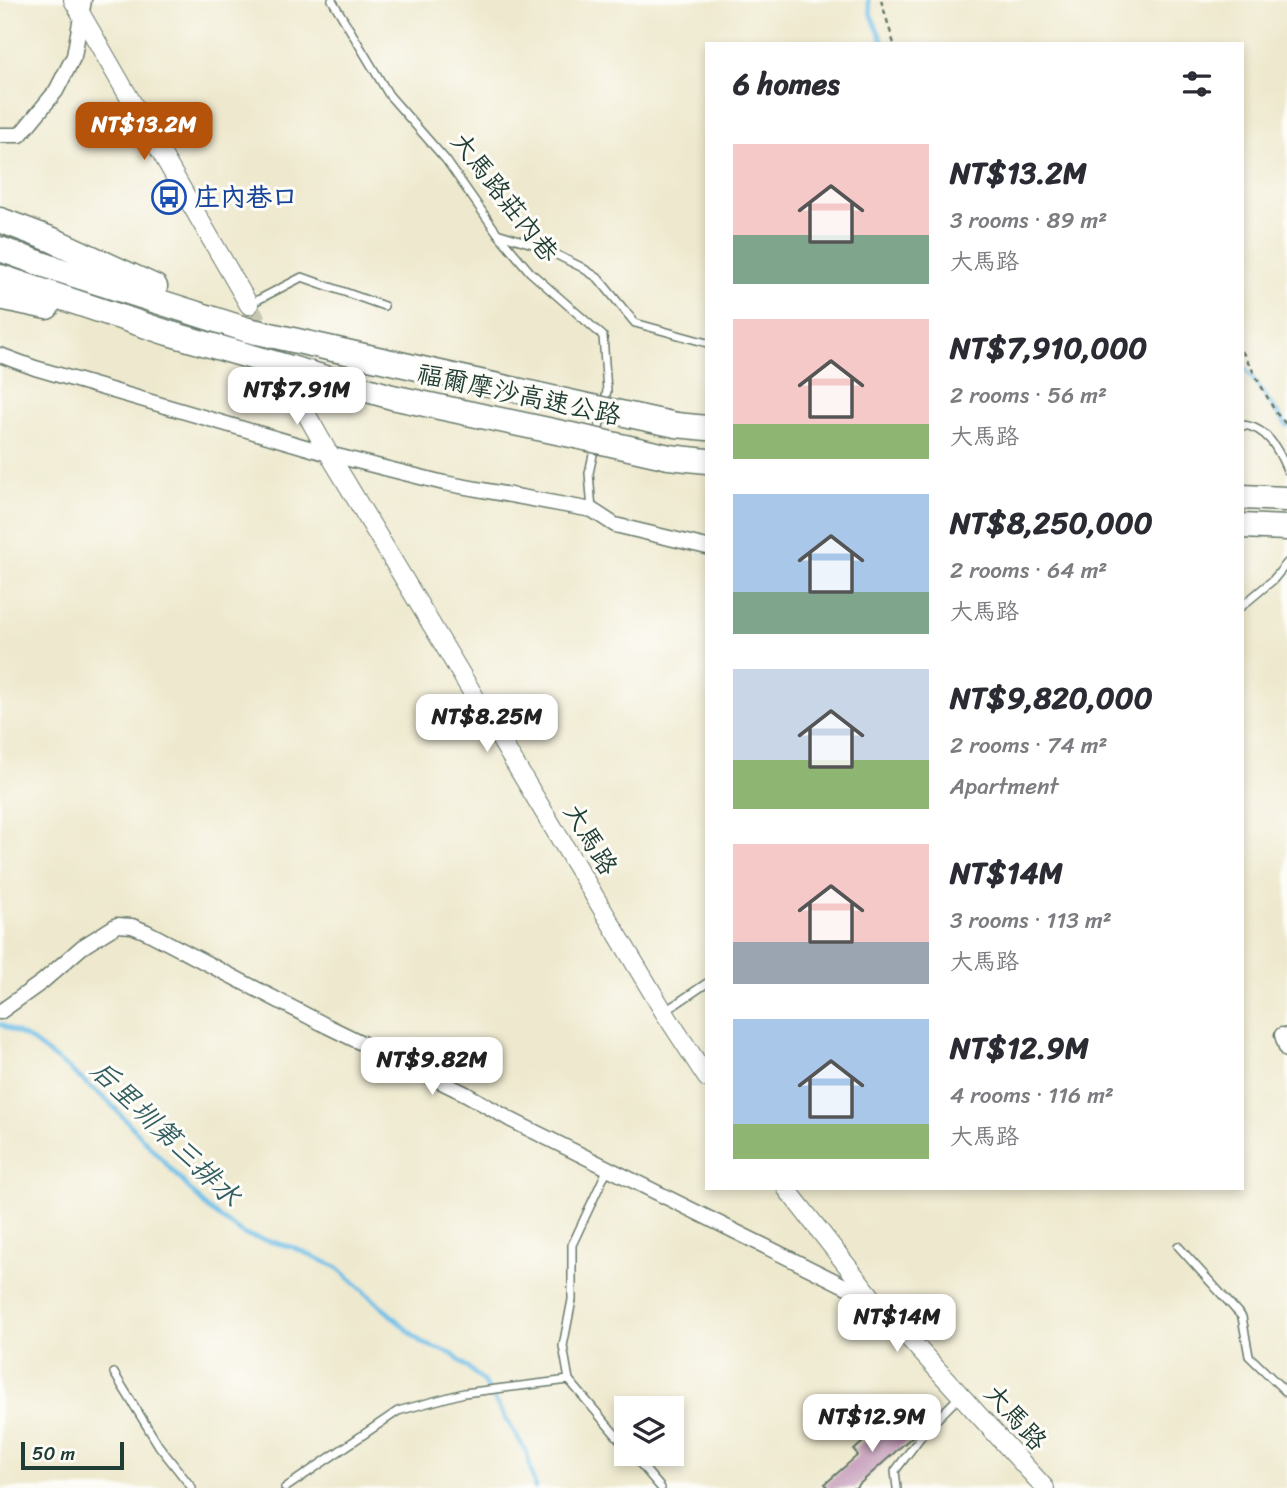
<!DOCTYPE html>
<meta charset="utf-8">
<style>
:root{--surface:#fff;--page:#f2f2f3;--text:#2b2b33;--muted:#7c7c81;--accent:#b45309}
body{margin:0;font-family:Sriracha,"LXGW WenKai TC",sans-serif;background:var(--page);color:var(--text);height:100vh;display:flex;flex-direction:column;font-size:26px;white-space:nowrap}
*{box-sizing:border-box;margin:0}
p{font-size:23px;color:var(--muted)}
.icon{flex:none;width:38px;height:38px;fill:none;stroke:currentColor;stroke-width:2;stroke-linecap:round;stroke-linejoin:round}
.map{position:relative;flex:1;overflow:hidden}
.details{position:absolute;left:705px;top:42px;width:539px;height:1148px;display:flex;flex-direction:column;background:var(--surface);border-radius:0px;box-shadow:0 4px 10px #0003}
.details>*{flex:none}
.controls{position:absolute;left:614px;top:1396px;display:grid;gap:14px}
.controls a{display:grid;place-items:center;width:70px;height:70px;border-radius:0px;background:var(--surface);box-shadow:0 4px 10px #0003;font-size:35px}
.scale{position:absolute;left:21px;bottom:18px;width:103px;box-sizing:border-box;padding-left:7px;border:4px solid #1f3d34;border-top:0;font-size:19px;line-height:24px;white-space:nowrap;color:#1f3d34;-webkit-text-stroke:5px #fdfcf7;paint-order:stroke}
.price{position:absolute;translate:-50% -60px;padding:0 16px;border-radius:14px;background:#fff;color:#222;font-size:23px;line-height:46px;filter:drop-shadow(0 2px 4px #0008)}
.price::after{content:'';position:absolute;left:50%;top:42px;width:21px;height:16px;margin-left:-10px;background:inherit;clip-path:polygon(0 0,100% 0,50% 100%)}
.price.current{background:var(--accent);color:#fff}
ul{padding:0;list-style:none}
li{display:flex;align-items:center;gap:21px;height:175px;padding:0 28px}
li span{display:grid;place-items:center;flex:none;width:196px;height:140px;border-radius:0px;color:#555}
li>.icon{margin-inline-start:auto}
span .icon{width:84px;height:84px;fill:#fffc;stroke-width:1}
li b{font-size:30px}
h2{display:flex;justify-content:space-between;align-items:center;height:84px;padding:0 28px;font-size:30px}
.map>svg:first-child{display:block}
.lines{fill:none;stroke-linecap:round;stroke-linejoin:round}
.stream{stroke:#6cbde7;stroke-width:4.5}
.building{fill:#c49bb9}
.tertiary-tunnel{stroke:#c5c7af;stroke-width:18;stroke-dasharray:18 9;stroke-linecap:butt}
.service-casing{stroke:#67796a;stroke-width:10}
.minor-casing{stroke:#67796a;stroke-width:17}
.tertiary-casing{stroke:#67796a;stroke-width:20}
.motorway-casing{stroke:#67796a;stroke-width:27}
.path{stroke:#67796a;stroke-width:2.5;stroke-dasharray:5 5;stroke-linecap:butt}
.service{stroke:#fff;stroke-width:7}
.minor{stroke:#fff;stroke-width:14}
.tertiary{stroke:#fff;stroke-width:18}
.motorway{stroke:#fff;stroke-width:24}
.motorway-bridge-casing{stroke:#67796a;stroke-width:27;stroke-linecap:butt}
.motorway-bridge{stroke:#fff;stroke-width:24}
.labels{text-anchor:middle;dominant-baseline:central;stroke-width:6;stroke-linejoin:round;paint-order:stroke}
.transit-label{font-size:26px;font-weight:bold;fill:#164399;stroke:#fdfcf7;text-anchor:start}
.street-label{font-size:26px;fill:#1f3d34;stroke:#fdfcf7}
.water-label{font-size:28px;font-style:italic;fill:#325d61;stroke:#fdfcf7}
</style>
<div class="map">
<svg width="1287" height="1488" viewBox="0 0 1287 1488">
<rect width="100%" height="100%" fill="#fdfcf7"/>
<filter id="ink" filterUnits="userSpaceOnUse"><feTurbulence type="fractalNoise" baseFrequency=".0143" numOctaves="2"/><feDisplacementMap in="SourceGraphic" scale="14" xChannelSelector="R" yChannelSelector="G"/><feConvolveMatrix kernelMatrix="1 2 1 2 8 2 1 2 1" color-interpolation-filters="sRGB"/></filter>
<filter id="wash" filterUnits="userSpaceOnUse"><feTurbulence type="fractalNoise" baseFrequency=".00686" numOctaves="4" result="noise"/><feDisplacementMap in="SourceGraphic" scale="28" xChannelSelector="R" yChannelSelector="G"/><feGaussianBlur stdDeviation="1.57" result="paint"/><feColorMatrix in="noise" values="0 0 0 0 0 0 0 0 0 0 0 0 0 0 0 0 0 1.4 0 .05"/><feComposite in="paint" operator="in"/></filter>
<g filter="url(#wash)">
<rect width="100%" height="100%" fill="#eee9ce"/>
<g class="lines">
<!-- stream -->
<g class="stream">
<polyline points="868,0 871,15 884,44"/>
<polyline points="1242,364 1287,426"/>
<polyline points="0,1024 29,1039 69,1069 110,1103 208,1209 245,1235 292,1247 337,1267 422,1343 452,1354 483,1381 527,1453 535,1488"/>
</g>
</g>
<g id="blocks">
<!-- building -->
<polygon class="building" points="894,1414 914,1435 855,1488 828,1488 825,1484 858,1455 854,1450"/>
</g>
</g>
<g filter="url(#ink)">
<use href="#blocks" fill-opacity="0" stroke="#67796a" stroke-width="2"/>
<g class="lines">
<!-- tertiary-tunnel -->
<polyline class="tertiary-tunnel" points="249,305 303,408"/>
<!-- service casing -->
<g class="service-casing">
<g id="service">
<polyline points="332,0 389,95 446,160 498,234 530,272 603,336 607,391 589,473 592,510"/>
<polyline points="500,234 539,246 581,267 598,278 635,323 707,343"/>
<polyline points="250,304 302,277 384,306"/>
<path d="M 1242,425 C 1267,427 1278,449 1287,470"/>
<polyline points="1242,606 1273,580 1287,563"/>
<polyline points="664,1012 707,983"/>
<polyline points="608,1168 572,1245 572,1300 563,1346 569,1380 626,1447"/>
<polyline points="1178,1246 1242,1317 1249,1356 1287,1393"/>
<polyline points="114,1373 159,1446 192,1488"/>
<polyline points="632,1454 661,1488"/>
<polyline points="285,1488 398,1411 464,1393 569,1380"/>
<polyline points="897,1488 895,1471 926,1430 961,1395"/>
</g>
</g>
<!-- minor casing -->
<g class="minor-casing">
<g id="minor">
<polyline points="0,135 20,135 56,91 74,56 84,0"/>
<polyline points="0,355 35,368 329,454 444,483 592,510 615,525 707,547"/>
<polyline points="0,1012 42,982 82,947 117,925 132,926 147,932 327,1026 466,1094 511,1120 871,1299"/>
<polyline points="1282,1035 1287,1050"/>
</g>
</g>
<!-- tertiary casing -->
<g class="tertiary-casing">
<g id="tertiary">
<polyline points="73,0 249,305"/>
<polyline points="303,408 329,454 664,1012 707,1078"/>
<polyline points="786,1188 874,1300 1045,1488"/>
</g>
</g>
<!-- motorway casing -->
<g class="motorway-casing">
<g id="motorway">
<polyline points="0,220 53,240 155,287"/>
<polyline points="0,249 53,268 248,330 583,405"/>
<polyline points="0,277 168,333 392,397 576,436"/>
<polyline points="0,297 47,307"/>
<polyline points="676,425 707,428"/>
<polyline points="669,457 707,461"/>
<polyline points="1242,497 1287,499"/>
<polyline points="1242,526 1287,528"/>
</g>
</g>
<!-- path -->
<g class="path">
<polyline points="881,0 894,44"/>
<polyline points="1242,351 1276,413 1287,425"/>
</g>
<!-- service -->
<use href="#service" class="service"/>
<!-- minor -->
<use href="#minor" class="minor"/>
<!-- tertiary -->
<use href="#tertiary" class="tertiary"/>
<!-- motorway -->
<use href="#motorway" class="motorway"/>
<!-- motorway-bridge casing -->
<g class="motorway-bridge-casing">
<g id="motorway-bridge">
<polyline points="583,405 676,425"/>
<polyline points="576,436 669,457"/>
</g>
</g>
<!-- motorway-bridge -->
<use href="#motorway-bridge" class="motorway-bridge"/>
</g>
</g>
<!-- icons -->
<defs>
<g id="bus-ring" transform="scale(1.75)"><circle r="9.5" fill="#fdfcf7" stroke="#1a4fb4" stroke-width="1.5"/><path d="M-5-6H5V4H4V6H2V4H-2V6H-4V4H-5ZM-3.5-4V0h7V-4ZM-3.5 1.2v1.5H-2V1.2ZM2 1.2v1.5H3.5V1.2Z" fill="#1a4fb4"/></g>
</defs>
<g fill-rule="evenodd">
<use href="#bus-ring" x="169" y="197"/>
</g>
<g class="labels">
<!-- transit labels -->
<g class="transit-label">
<text x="194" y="197">庄內巷口</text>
</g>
<!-- street labels -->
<g class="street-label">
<text transform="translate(505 197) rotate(52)">大馬路莊內巷</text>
<text transform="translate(519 394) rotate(12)">福爾摩沙高速公路</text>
<text transform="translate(591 839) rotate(59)">大馬路</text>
<text transform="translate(1016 1417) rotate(48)">大馬路</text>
</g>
<!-- water labels -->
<g class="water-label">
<text transform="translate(166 1133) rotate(44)">后里圳第三排水</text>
</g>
</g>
</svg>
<div class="controls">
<a><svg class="icon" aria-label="layers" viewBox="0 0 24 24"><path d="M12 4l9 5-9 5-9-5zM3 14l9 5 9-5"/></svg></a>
</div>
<div class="scale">50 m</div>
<b class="price current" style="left:144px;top:162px">NT$13.2M</b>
<b class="price" style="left:297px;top:427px">NT$7.91M</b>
<b class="price" style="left:487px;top:754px">NT$8.25M</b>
<b class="price" style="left:432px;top:1097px">NT$9.82M</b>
<b class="price" style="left:897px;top:1354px">NT$14M</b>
<b class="price" style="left:872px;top:1454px">NT$12.9M</b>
<section class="details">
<h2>6 homes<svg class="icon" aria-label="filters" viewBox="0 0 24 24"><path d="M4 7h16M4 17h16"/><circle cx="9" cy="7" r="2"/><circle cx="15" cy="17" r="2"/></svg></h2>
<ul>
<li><span style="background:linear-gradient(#f6c9c9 65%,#7fa58c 0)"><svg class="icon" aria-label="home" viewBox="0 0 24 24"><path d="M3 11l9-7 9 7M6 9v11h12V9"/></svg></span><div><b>NT$13.2M</b><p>3 rooms · 89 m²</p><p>大馬路</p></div></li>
<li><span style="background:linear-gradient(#f6c9c9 75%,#8fb573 0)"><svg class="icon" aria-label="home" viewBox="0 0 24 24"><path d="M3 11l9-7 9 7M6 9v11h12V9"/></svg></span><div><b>NT$7,910,000</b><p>2 rooms · 56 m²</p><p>大馬路</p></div></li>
<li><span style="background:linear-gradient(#a9c7e8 70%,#7fa58c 0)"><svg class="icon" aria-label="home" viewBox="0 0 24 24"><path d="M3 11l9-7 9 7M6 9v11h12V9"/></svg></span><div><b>NT$8,250,000</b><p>2 rooms · 64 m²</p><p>大馬路</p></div></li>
<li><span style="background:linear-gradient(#c9d6e8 65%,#8fb573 0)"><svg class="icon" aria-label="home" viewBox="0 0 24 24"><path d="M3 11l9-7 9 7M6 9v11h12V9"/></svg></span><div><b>NT$9,820,000</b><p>2 rooms · 74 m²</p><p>Apartment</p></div></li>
<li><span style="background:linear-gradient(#f6c9c9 70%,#9aa5b1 0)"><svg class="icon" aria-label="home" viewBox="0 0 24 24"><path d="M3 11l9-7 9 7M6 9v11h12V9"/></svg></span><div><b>NT$14M</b><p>3 rooms · 113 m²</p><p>大馬路</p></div></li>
<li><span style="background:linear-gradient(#a9c7e8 75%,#8fb573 0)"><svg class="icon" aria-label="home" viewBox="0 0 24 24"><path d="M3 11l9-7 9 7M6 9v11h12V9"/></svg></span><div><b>NT$12.9M</b><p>4 rooms · 116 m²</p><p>大馬路</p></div></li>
</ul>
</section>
</div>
